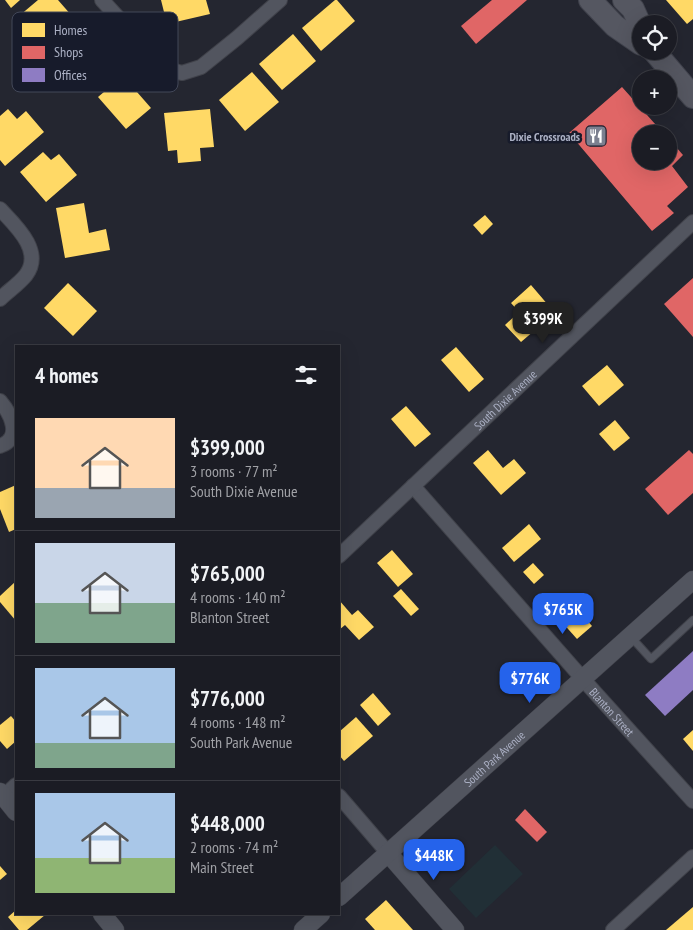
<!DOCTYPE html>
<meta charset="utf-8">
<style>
:root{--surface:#1b1c24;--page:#282931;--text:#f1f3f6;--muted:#a0a1a6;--line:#393a41;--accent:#2563eb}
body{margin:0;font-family:"PT Sans Narrow",sans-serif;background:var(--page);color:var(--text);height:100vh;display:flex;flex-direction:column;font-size:19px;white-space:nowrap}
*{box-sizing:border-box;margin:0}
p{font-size:16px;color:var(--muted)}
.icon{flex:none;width:28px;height:28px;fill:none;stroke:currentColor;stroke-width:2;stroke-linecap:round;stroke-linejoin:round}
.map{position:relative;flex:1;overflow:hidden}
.side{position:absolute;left:15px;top:345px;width:325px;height:570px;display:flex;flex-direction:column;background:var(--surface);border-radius:0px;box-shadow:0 5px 20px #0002,0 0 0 1px var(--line)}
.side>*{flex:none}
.tools{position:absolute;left:632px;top:15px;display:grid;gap:10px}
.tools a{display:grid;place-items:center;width:45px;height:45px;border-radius:50%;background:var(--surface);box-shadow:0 5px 20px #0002,0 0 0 1px var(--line);font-size:25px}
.price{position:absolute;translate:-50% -42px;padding:0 11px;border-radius:10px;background:var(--accent);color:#fff;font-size:16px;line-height:32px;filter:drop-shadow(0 1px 2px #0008)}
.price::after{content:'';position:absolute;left:50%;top:30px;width:15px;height:11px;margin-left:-8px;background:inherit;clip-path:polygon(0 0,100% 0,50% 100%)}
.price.selected{background:#222;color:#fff}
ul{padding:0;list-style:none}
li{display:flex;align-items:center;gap:15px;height:125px;padding:0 20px}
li+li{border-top:1px solid var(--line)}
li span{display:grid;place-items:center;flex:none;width:140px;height:100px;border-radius:0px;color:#555}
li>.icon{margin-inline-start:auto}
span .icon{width:60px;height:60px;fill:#fffc;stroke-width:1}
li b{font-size:21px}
h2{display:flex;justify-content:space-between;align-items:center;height:60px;padding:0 20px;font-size:21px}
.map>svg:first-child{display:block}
.green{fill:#212f36}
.homes{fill:#ffd966}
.shops{fill:#e06666}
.offices{fill:#8e7cc3}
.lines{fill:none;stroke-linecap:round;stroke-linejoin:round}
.service-casing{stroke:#40424a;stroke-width:9}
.minor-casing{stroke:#40424a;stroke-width:16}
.tertiary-casing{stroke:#40424a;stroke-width:19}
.primary-casing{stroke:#41434d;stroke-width:24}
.service{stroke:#52555f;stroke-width:7}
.minor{stroke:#52555f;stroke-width:14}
.tertiary{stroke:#52555f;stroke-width:18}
.primary{stroke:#555761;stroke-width:22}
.labels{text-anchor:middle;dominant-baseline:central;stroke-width:5;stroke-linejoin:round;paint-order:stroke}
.poi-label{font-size:12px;font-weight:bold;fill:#abb0c4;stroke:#171b2b;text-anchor:end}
.street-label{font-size:12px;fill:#abb0c4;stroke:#171b2b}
.key{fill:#171b2b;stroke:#434859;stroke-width:1}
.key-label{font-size:14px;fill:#abb0c4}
</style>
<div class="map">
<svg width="693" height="930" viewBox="0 0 693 930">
<rect width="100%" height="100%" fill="#242630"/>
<!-- green -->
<polygon class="green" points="495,845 523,874 476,918 449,889"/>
<!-- homes -->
<g class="homes">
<polygon points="5,0 20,0 11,8"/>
<polygon points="38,0 58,0 79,24 57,42 49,33 40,41 19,16"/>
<polygon points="161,0 206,0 210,14 167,24"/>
<polygon points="335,0 337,0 355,21 321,51 302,28"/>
<polygon points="666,0 693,0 693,19 687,24"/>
<polygon points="293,34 316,61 282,90 259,64"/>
<polygon points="252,72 279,102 245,131 219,100"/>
<polygon points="123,76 151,108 126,129 98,97"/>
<polygon points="8,109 17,119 26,111 44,132 5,166 0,160 0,116"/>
<polygon points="210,109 214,147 200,148 201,161 178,163 177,150 168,151 164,113"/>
<polygon points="43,152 51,160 59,154 77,175 46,202 20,172"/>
<polygon points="84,203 89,233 106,229 110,250 65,258 56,208"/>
<polygon points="485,215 493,224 482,235 473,225"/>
<polygon points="68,283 97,311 73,336 44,308"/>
<polygon points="531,285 555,313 521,342 505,325 519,312 511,303"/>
<polygon points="456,347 484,379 469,392 441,360"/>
<polygon points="607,365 624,385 599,406 582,386"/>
<polygon points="406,406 431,434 415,447 391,419"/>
<polygon points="615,420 630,438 614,451 599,434"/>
<polygon points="488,450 503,468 514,459 526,473 501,495 473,463"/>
<polygon points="16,485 16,529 9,532 0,509 0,492"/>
<polygon points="529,524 541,539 514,562 502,548"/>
<polygon points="392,550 413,574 398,587 377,563"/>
<polygon points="533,563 544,575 534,584 523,572"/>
<polygon points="16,581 16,621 0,602 0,596"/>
<polygon points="401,589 419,609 411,616 393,596"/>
<polygon points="568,598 592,626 577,639 552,611"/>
<polygon points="339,600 352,615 358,610 374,627 359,640 345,625 339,630"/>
<polygon points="373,693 391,714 378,726 360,705"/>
<polygon points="11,716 16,722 16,741 7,749 0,741 0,725"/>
<polygon points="356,717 373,736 344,761 339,755 339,732"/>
<polygon points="693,730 693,751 683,739"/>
<polygon points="0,866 7,874 0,880"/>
<polygon points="386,900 413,930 375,930 365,919"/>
<polygon points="693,907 693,930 666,930"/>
<polygon points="16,910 16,914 45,915 27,930 19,930 8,917"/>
</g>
<!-- shops -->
<g class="shops">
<polygon points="492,0 527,0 476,44 461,26"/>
<polygon points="622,87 664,134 641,134 641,161 669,161 669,139 683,155 672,166 688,187 667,206 674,213 652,231 569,133"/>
<polygon points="693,278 693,337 664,304"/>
<polygon points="689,450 693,454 693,493 668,515 645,489"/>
<polygon points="525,809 547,832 537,842 515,820"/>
</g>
<!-- offices -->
<polygon class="offices" points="693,651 693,690 665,716 645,695"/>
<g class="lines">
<!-- service casing -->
<g class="service-casing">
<polyline id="service" points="631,637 651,659 693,620"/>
</g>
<!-- minor casing -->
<g class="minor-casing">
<g id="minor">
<polyline points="102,0 164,68 182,73 201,67 237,38 280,0"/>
<path d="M 0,209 C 15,225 44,251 26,275 C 19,284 8,291 0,299"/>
<path d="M 0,401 C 11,414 23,438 0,446"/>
<path id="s1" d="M 413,486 L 590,687 L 693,801"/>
<path id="s2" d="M 339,556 L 693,222"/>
<polyline points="4,796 16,785"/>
<polyline points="339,796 388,853"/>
<polyline points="613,930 693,857"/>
</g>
</g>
<!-- tertiary casing -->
<g class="tertiary-casing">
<g id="tertiary">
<polyline points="0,792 16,812"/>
<polyline points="388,853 455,930"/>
<path id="s3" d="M 339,897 L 693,580"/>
<polyline points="102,914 115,930"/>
<polyline points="303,930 321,914"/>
</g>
</g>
<!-- primary casing -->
<g class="primary-casing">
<g id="primary">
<polyline points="590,0 615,26 641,44"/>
<polyline points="624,0 633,9 641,27"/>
<polyline points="654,51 693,97"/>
</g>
</g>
<!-- service -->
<use href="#service" class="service"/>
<!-- minor -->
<use href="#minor" class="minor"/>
<!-- tertiary -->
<use href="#tertiary" class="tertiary"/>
<!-- primary -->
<use href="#primary" class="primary"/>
</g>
<!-- icons -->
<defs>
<g id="restaurant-square" transform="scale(1.125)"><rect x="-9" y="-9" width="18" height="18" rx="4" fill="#7c8090" stroke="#171b2b"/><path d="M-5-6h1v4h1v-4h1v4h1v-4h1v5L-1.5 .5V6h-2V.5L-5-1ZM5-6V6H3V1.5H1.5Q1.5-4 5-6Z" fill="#fff"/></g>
</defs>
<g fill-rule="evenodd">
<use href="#restaurant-square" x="596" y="136"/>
</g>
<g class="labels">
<!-- poi labels -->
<g class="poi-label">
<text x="580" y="136">Dixie Crossroads</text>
</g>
<!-- street labels -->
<g class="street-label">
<text stroke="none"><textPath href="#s2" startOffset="228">South Dixie Avenue</textPath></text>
<text stroke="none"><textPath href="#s1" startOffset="301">Blanton Street</textPath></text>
<text stroke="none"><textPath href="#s3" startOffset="208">South Park Avenue</textPath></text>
</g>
</g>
<!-- legend -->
<rect x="12" y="12" width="166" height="80" rx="8" class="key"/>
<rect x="22" y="23" width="23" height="14" fill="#ffd966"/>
<rect x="22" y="46" width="23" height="13" fill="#e06666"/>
<rect x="22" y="68" width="23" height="14" fill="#8e7cc3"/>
<g class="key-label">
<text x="54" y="35">Homes</text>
<text x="54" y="57">Shops</text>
<text x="54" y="80">Offices</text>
</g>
</svg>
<div class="tools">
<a><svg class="icon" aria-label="locate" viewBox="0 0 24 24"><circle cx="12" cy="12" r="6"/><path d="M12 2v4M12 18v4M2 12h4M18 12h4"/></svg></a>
<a>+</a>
<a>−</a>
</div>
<b class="price selected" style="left:543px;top:344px">$399K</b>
<b class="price" style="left:563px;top:635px">$765K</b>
<b class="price" style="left:530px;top:704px">$776K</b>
<b class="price" style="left:434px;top:881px">$448K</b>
<section class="side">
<h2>4 homes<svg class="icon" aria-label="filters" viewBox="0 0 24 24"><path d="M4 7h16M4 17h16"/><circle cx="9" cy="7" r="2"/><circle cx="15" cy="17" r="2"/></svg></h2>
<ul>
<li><span style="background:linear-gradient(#ffd9b3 70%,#9aa5b1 0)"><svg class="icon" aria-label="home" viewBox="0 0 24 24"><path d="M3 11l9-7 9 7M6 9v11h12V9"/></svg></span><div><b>$399,000</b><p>3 rooms · 77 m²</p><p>South Dixie Avenue</p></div></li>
<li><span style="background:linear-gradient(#c9d6e8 60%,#7fa58c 0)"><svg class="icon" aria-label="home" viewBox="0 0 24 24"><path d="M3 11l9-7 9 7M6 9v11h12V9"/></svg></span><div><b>$765,000</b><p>4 rooms · 140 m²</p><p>Blanton Street</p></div></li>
<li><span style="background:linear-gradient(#a9c7e8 75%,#7fa58c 0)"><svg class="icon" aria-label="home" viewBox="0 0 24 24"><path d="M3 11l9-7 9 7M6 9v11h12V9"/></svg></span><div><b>$776,000</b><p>4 rooms · 148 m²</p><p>South Park Avenue</p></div></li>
<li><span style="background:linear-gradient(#a9c7e8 65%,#8fb573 0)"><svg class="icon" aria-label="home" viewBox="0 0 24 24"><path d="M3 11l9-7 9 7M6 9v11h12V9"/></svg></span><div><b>$448,000</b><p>2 rooms · 74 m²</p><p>Main Street</p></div></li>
</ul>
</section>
</div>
